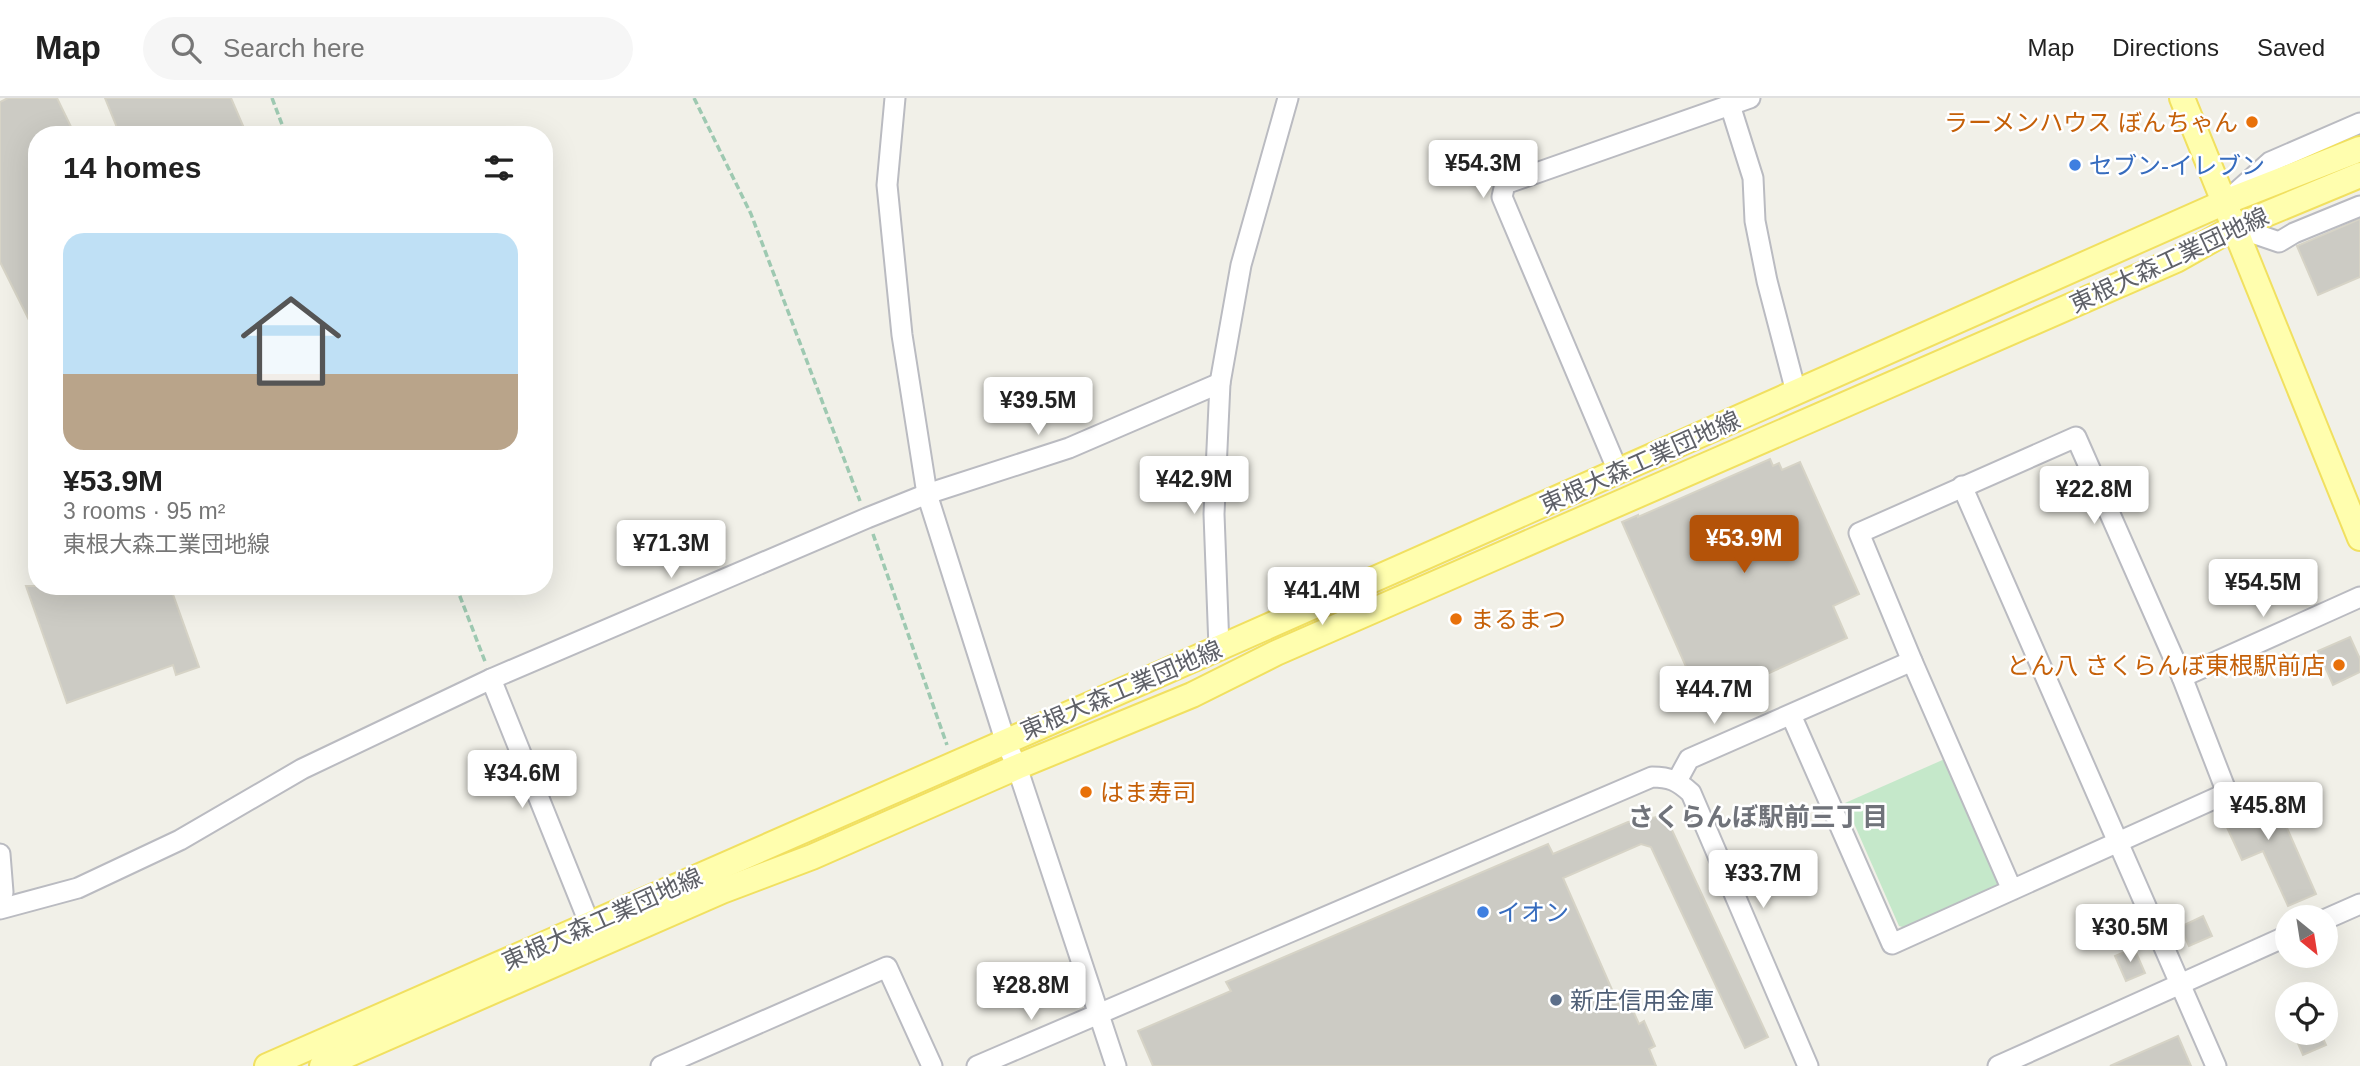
<!DOCTYPE html>
<meta charset="utf-8">
<style>
:root{--surface:#fff;--page:#f6f6f6;--text:#222;--muted:#767676;--line:#e0e0e0;--accent:#b45309}
body{margin:0;font-family:Helvetica,"Noto Sans JP",sans-serif;background:var(--page);color:var(--text);height:100vh;display:flex;flex-direction:column;font-size:26px;white-space:nowrap}
*{box-sizing:border-box;margin:0}
p{font-size:23px;color:var(--muted)}
.icon{flex:none;width:38px;height:38px;fill:none;stroke:currentColor;stroke-width:2;stroke-linecap:round;stroke-linejoin:round}
.map{position:relative;flex:1;overflow:hidden}
.panel{position:absolute;left:28px;top:28px;width:525px;height:469px;display:flex;flex-direction:column;background:var(--surface);border-radius:28px;box-shadow:0 7px 28px #0002}
.panel>*{flex:none}
.needle{width:46px;rotate:150deg}
.buttons{position:absolute;left:2275px;top:807px;display:grid;gap:14px}
.buttons a{display:grid;place-items:center;width:63px;height:63px;border-radius:50%;background:var(--surface);box-shadow:0 7px 28px #0002;font-size:35px}
.price{position:absolute;translate:-50% -60px;padding:0 16px;border-radius:7px;background:#fff;color:#222;font-size:23px;line-height:46px;filter:drop-shadow(0 2px 4px #0008)}
.price::after{content:'';position:absolute;left:50%;top:42px;width:21px;height:16px;margin-left:-10px;background:inherit;clip-path:polygon(0 0,100% 0,50% 100%)}
.price.current{background:var(--accent);color:#fff}
ul{padding:0;list-style:none}
li{display:grid;align-content:center;gap:14px;height:371px;padding:0 35px}
li+li{border-top:2px solid var(--line)}
li span{display:grid;place-items:center;height:217px;border-radius:21px;color:#555}
li>.icon{margin-inline-start:auto}
span .icon{width:126px;height:126px;fill:#fffc;stroke-width:1}
li b{font-size:30px}
h2{display:flex;justify-content:space-between;align-items:center;height:84px;padding:0 35px;font-size:30px}
header{display:flex;align-items:center;gap:42px;box-sizing:border-box;height:98px;padding:0 35px;background:var(--surface);border-bottom:2px solid var(--line)}
header strong{font-size:33px}
nav{display:flex;gap:38px;margin-inline-start:auto;font-size:24px}
.search{width:490px;height:63px;background:var(--page);display:flex;align-items:center;gap:18px;box-sizing:border-box;padding:0 24px;border-radius:38px;color:var(--muted);font-size:26px}
.map>svg:first-child{display:block}
.green{fill:#c5e8ca}
.building{fill:#cccbc4;stroke:#d6d3c6;stroke-width:2}
.lines{fill:none;stroke-linecap:round;stroke-linejoin:round}
.minor-casing{stroke:#babbc1;stroke-width:23}
.major-casing{stroke:#f1e060;stroke-width:28}
.path{stroke:#9ec9b1;stroke-width:3.5;stroke-dasharray:7 3.5;stroke-linecap:butt}
.minor{stroke:#fff;stroke-width:19}
.major{stroke:#fffeae;stroke-width:24}
.food-dot{fill:#e8710a;stroke:#fff;stroke-width:2.5}
.shop-dot{fill:#3f7fe0;stroke:#fff;stroke-width:2.5}
.service-dot{fill:#5c6f8a;stroke:#fff;stroke-width:2.5}
.labels{text-anchor:middle;dominant-baseline:central;stroke-width:5;stroke-linejoin:round;paint-order:stroke}
.food-label{font-size:24px;fill:#c56008;stroke:#fff;text-anchor:end}
.shop-label{font-size:24px;fill:#366cbe;stroke:#fff;text-anchor:start}
.street-label{font-size:24px;fill:#5f6168;stroke:#fff}
.service-label{font-size:24px;fill:#4e5e75;stroke:#fff;text-anchor:start}
.neighbourhood-label{font-size:26px;font-weight:bold;fill:#70737a;stroke:#fff}
</style>
<header>
<strong>Map</strong>
<div class="search"><svg class="icon" aria-label="search" viewBox="0 0 24 24"><circle cx="10" cy="10" r="6"/><path d="M15 15l6 6"/></svg>Search here</div>
<nav><a>Map</a><a>Directions</a><a>Saved</a></nav>
</header>
<div class="map">
<svg width="2360" height="968" viewBox="0 0 2360 968">
<rect width="100%" height="100%" fill="#f1f0e8"/>
<!-- green -->
<polygon class="green" points="1947,660 2002,785 1996,794 1913,832 1899,828 1845,705"/>
<!-- building -->
<g class="building">
<polygon points="8,0 57,0 75,37 37,37 37,238 0,164 0,4"/>
<polygon points="105,0 231,0 247,37 120,37"/>
<polygon points="2360,121 2360,179 2318,197 2297,148"/>
<polygon points="1770,361 1773,368 1779,365 1782,372 1800,364 1859,496 1833,508 1847,540 1702,605 1622,424 1638,417 1638,419"/>
<polygon points="26,488 170,488 199,569 176,577 173,567 67,605"/>
<polygon points="2350,539 2360,561 2360,574 2333,587 2318,553"/>
<polygon points="2269,689 2316,796 2288,808 2263,753 2242,762 2219,712"/>
<polygon points="1657,719 1672,732 1768,939 1745,950 1651,749 1641,746 1563,780 1620,910 1630,906 1639,926 1644,923 1655,948 1649,951 1656,968 1153,968 1138,933 1231,893 1226,884 1548,746 1553,756 1628,724"/>
<polygon points="2203,818 2212,838 2189,848 2180,829"/>
<polygon points="2134,850 2145,875 2126,883 2115,858"/>
<polygon points="2293,934 2320,934 2326,947 2303,957"/>
<polygon points="2178,938 2191,968 2110,968"/>
</g>
<g class="lines">
<!-- minor casing -->
<g class="minor-casing">
<g id="minor">
<polyline points="895,0 887,87 902,237 927,396 1005,642 1017,669 1116,968"/>
<polyline points="1730,7 1753,80 1755,123 1767,183 1796,294"/>
<polyline points="2232,98 2270,64 2360,25"/>
<polyline points="2235,129 2279,144 2294,135 2360,108"/>
<polyline points="1618,373 1502,99 1505,86 1750,0"/>
<polyline points="1962,388 2216,968"/>
<polyline points="1219,550 1214,416 1220,285 1241,167 1288,0"/>
<polyline points="2182,579 2360,499"/>
<polyline points="491,581 590,827"/>
<polyline points="1791,617 1892,846 2227,695 2182,579 2076,339 1859,435 1912,563 2012,792"/>
<polyline points="1677,683 1689,661 1912,563"/>
<polyline points="0,756 3,794 0,796"/>
<polyline points="0,811 78,790 180,742 302,671 491,581 867,420 927,396 1069,350 1220,285"/>
<polyline points="2326,821 2360,806"/>
<polyline points="661,968 887,869 932,968"/>
<path d="M 977,968 L 1652,679 C 1670,679 1678,683 1691,695 L 1808,968"/>
<polyline points="1998,968 2287,838"/>
</g>
</g>
<!-- major casing -->
<g class="major-casing">
<g id="major">
<polyline points="2182,0 2360,440"/>
<polyline points="267,968 1219,550 2225,104 2360,51"/>
<polyline points="322,968 722,793 812,759 1017,669 1192,597 1276,555 2176,162 2235,129 2360,77"/>
</g>
</g>
<!-- path -->
<g class="path">
<polyline points="272,0 286,37"/>
<polyline points="694,0 751,116 860,403"/>
<polyline points="873,436 947,647"/>
<polyline points="456,488 486,566"/>
</g>
<!-- minor -->
<use href="#minor" class="minor"/>
<!-- major -->
<use href="#major" class="major"/>
</g>
<!-- markers -->
<g class="food-dot">
<circle cx="2252" cy="24" r="7"/>
<circle cx="1456" cy="521" r="7"/>
<circle cx="2339" cy="567" r="7"/>
<circle cx="1086" cy="694" r="7"/>
</g>
<g class="shop-dot">
<circle cx="2075" cy="67" r="7"/>
<circle cx="1483" cy="814" r="7"/>
</g>
<circle class="service-dot" cx="1556" cy="902" r="7"/>
<g class="labels">
<!-- food labels -->
<g class="food-label">
<text x="2238" y="24">ラーメンハウス ぼんちゃん</text>
<text x="1470" y="521" text-anchor="start">まるまつ</text>
<text x="2325" y="567">とん八 さくらんぼ東根駅前店</text>
<text x="1100" y="694" text-anchor="start">はま寿司</text>
</g>
<!-- shop labels -->
<g class="shop-label">
<text x="2089" y="67">セブン-イレブン</text>
<text x="1497" y="814">イオン</text>
</g>
<!-- street labels -->
<g class="street-label">
<text transform="translate(2169 162) rotate(-25)">東根大森工業団地線</text>
<text transform="translate(1640 364) rotate(-24)">東根大森工業団地線</text>
<text transform="translate(1121 592) rotate(-23)">東根大森工業団地線</text>
<text transform="translate(602 821) rotate(-24)">東根大森工業団地線</text>
</g>
<!-- service labels -->
<g class="service-label">
<text x="1570" y="902">新庄信用金庫</text>
</g>
<!-- neighbourhood labels -->
<g class="neighbourhood-label">
<text x="1758" y="719">さくらんぼ駅前三丁目</text>
</g>
</g>
</svg>
<div class="buttons">
<a><svg class="needle" viewBox="-14 -14 28 28"><path d="M0-13l5 13h-10z" fill="#e53935"/><path d="M0 13l5-13h-10z" fill="#767676"/></svg></a>
<a><svg class="icon" aria-label="locate" viewBox="0 0 24 24"><circle cx="12" cy="12" r="6"/><path d="M12 2v4M12 18v4M2 12h4M18 12h4"/></svg></a>
</div>
<b class="price" style="left:1483px;top:102px">¥54.3M</b>
<b class="price" style="left:1038px;top:339px">¥39.5M</b>
<b class="price" style="left:1194px;top:418px">¥42.9M</b>
<b class="price" style="left:2094px;top:428px">¥22.8M</b>
<b class="price current" style="left:1744px;top:477px">¥53.9M</b>
<b class="price" style="left:671px;top:482px">¥71.3M</b>
<b class="price" style="left:2263px;top:521px">¥54.5M</b>
<b class="price" style="left:1322px;top:529px">¥41.4M</b>
<b class="price" style="left:1714px;top:628px">¥44.7M</b>
<b class="price" style="left:522px;top:712px">¥34.6M</b>
<b class="price" style="left:2268px;top:744px">¥45.8M</b>
<b class="price" style="left:1763px;top:812px">¥33.7M</b>
<b class="price" style="left:2130px;top:866px">¥30.5M</b>
<b class="price" style="left:1031px;top:924px">¥28.8M</b>
<section class="panel">
<h2>14 homes<svg class="icon" aria-label="filters" viewBox="0 0 24 24"><path d="M4 7h16M4 17h16"/><circle cx="9" cy="7" r="2"/><circle cx="15" cy="17" r="2"/></svg></h2>
<ul>
<li><span style="background:linear-gradient(#bfe0f5 65%,#b9a48a 0)"><svg class="icon" aria-label="home" viewBox="0 0 24 24"><path d="M3 11l9-7 9 7M6 9v11h12V9"/></svg></span><div><b>¥53.9M</b><p>3 rooms · 95 m²</p><p>東根大森工業団地線</p></div></li>
</ul>
</section>
</div>
